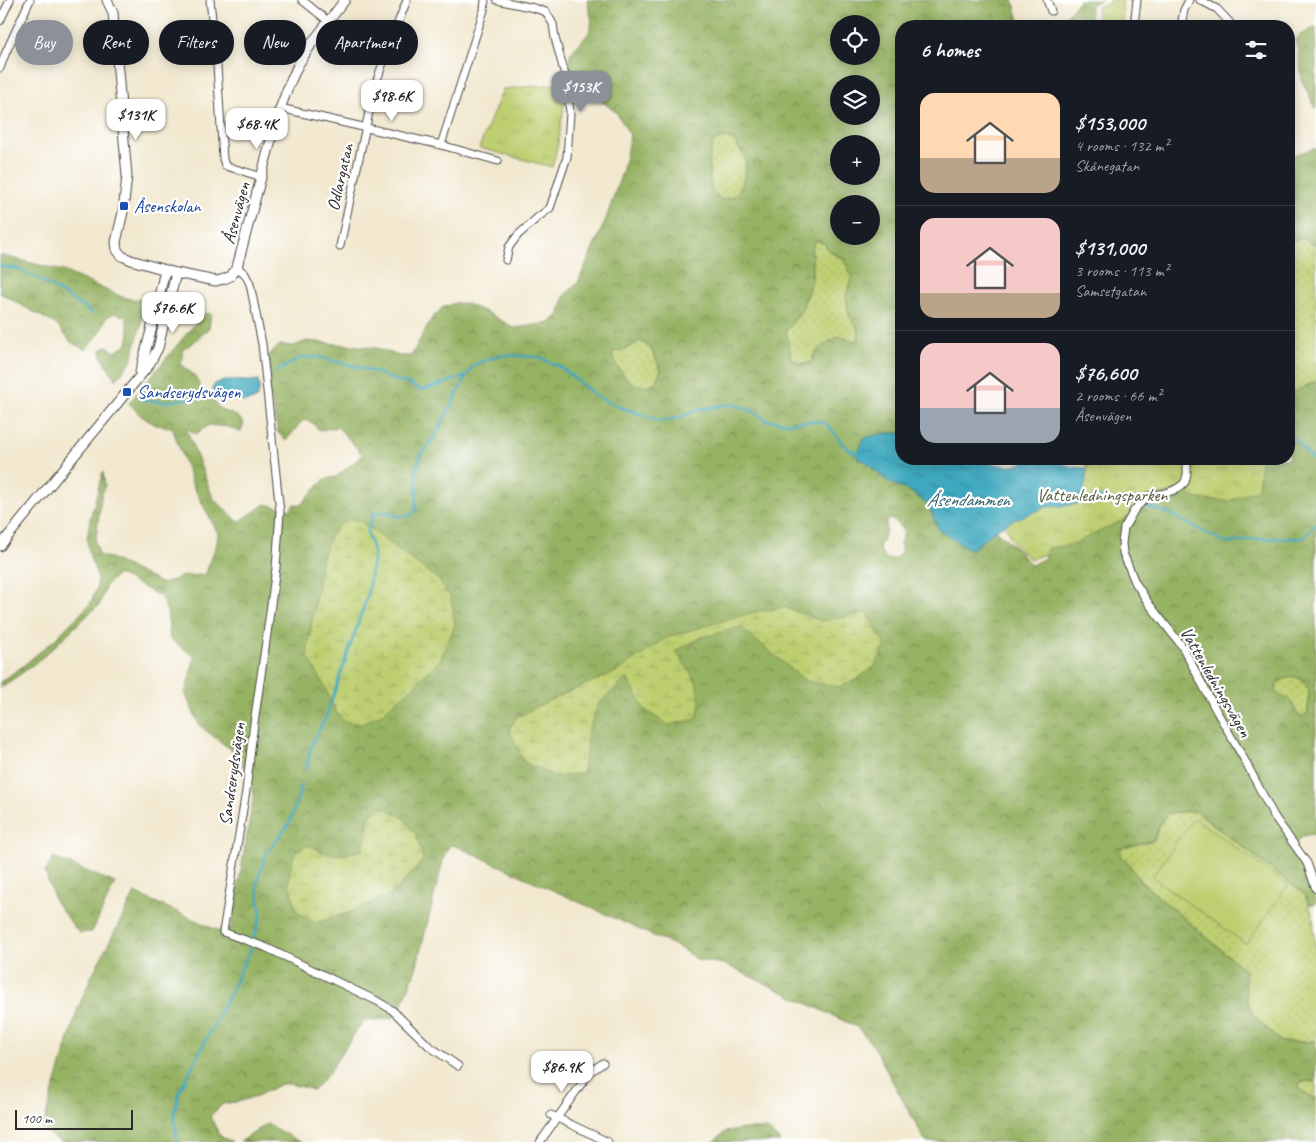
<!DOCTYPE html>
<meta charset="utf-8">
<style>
:root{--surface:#171b24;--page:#242831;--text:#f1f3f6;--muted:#9ea1a6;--line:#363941;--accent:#8c9099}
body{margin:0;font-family:Caveat,sans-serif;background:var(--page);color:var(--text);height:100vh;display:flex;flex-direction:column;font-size:19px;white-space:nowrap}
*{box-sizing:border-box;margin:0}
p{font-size:16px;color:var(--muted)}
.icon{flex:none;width:28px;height:28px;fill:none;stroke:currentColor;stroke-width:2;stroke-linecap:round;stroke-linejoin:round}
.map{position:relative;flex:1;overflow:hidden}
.sheet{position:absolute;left:895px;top:20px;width:400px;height:445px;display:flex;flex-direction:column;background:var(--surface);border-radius:20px;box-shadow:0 2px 12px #0003}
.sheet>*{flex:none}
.hud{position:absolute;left:15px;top:20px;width:475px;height:45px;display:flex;gap:10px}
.fabs{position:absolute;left:830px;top:15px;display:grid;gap:10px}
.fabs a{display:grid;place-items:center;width:50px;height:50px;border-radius:50%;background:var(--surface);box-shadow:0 2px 12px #0003;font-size:25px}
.scale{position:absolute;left:15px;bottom:12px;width:118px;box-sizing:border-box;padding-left:5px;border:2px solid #2b2b2b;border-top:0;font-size:14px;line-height:18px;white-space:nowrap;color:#2b2b2b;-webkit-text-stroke:4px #fff;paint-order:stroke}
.price{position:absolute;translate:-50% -42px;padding:0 11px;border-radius:10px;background:#fff;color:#222;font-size:16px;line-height:32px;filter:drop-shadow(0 1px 2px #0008)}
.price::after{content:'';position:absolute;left:50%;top:30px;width:15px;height:11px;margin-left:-8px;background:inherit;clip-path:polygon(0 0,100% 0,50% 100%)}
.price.active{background:var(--accent);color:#fff}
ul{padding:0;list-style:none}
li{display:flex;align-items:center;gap:15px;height:125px;padding:0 25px}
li+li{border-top:1px solid var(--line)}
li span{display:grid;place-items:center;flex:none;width:140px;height:100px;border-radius:15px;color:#555}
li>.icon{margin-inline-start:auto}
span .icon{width:60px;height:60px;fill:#fffc;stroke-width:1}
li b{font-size:21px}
h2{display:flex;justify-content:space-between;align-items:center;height:60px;padding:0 25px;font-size:21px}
.pill{padding:0 18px;border-radius:22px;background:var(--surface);box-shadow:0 2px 12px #0003;font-size:18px;line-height:45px}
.pill.active{background:var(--accent);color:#fff}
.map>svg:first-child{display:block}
.grass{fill:url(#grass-dots);stroke:#747d4e}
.forest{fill:url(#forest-crowns);stroke:#606e47;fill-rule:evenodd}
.wetland{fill:url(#wetland-marsh);stroke:#747d4e}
.park{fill:url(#park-tufts);stroke:#747d4e}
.garden{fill:#becf71;stroke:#747d4e}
.water{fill:url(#water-ripples);stroke:#346a74}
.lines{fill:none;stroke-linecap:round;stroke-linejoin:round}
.stream{stroke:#3ea8be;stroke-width:2.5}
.minor-casing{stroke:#494744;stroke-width:9}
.tertiary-casing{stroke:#494744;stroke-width:11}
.minor{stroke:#fff;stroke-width:7}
.tertiary{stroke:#fff;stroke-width:9}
.transit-dot{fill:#1a4fb4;stroke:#fff;stroke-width:2}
.labels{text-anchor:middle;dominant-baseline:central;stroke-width:4.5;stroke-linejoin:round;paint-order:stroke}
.street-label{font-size:18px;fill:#2b2b2b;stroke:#fff}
.transit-label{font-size:18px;fill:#164399;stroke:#fff;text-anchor:start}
.park-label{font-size:18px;fill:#575c40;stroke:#fff}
.water-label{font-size:19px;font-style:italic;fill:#34636d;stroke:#fff}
</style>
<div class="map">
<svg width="1316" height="1142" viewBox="0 0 1316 1142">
<defs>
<pattern id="grass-dots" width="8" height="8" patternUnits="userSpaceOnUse" patternTransform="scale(1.25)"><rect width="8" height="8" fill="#becf71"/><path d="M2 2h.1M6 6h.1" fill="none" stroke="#a3b262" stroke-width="1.8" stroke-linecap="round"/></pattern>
<pattern id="forest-crowns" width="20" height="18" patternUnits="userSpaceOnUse" patternTransform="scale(1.25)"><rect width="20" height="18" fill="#96b263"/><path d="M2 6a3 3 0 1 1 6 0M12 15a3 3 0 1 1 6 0" fill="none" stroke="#7b9152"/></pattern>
<pattern id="wetland-marsh" width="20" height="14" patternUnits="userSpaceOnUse" patternTransform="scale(1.25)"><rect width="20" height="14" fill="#becf71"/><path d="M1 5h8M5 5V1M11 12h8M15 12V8" fill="none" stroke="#a3b262"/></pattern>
<pattern id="park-tufts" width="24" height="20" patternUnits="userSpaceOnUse" patternTransform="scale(1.25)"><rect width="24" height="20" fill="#becf71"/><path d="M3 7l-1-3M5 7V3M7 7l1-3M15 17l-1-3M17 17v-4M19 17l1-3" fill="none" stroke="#a3b262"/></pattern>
<pattern id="water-ripples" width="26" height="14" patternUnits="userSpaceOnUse" patternTransform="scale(1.25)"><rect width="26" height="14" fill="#3ea8be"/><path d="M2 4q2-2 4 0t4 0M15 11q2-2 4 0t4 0" fill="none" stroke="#34899b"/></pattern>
</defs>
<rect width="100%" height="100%" fill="#fff"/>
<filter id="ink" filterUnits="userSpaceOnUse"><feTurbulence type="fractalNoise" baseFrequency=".02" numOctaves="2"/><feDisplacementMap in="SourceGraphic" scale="10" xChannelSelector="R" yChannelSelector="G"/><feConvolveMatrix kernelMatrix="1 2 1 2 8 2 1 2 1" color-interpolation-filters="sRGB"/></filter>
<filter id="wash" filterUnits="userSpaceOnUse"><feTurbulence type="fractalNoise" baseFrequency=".0096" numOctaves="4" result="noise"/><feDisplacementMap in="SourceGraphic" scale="20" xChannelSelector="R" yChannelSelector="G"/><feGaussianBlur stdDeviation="1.12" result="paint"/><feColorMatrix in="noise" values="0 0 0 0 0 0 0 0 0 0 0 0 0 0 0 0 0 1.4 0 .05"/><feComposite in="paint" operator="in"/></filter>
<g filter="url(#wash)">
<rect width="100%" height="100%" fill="#f1e8cf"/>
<!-- grass -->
<g class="grass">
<path d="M 724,138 L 735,141 L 746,161 L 745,173 L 742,184 L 738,193 L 732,197 L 722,200 L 711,190 C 710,179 706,146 717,140 C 719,139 722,139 724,138 Z"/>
<polygon points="1304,238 1316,246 1316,381 1290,394 1294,411 1289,413 1289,241"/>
<polygon points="816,240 825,244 829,252 843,257 852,277 846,296 849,315 859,330 859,342 846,339 830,341 813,355 812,362 800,364 791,358 786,331 802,309 812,279 812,248"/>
<path d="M 640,341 L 650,347 L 661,370 L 655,383 C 651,385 647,387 643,386 C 627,384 618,369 612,356 L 614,352 L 630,347 Z"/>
<path d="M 1293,676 L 1303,680 L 1309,691 L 1308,713 L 1302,717 C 1294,714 1296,707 1291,701 C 1287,697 1280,698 1277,693 C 1276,691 1276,688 1276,685 L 1282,680 Z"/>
<path d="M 1196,811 L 1304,894 C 1310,905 1314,917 1314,930 C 1314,937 1314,940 1316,946 L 1316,1040 L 1307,1042 L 1281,1042 L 1253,1015 L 1246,997 L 1245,970 L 1140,881 L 1127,861 L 1121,857 L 1119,852 L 1122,848 L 1154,840 L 1159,826 L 1167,813 Z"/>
<polygon points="1316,1081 1316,1098 1309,1096 1299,1088 1299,1085 1301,1082"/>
</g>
<!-- forest -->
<g class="forest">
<path d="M 587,0 L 1013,0 L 1019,20 L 1025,26 L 901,26 L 901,433 L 888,433 L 861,447 L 858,459 L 865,461 L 888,482 L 913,493 L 928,505 L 939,530 L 971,550 L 995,530 L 1011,543 L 1031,565 L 1045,558 L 1045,545 L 1087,473 L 1087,467 L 1082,459 L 1289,459 L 1289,413 L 1294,411 L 1290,394 L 1316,381 L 1316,834 L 1306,835 L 1297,840 L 1295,850 C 1305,865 1316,884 1316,902 L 1314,905 L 1309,904 L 1304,894 L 1196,811 L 1167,813 L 1159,826 L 1154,840 L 1122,848 L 1119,852 L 1121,857 L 1127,861 L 1140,881 L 1245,970 L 1246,997 L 1253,1015 L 1281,1042 L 1307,1042 L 1316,1040 L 1316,1081 L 1301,1082 L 1299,1085 L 1299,1088 L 1309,1096 L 1316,1098 L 1316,1142 L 926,1142 L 891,1079 L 875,1048 L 857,1027 L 724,964 L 698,960 L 680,948 L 456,846 L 450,845 L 445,853 L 416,969 L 398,1015 L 392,1018 L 363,1021 L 325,1078 L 313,1090 L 290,1084 L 281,1084 L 259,1095 L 241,1101 L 223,1104 L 210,1116 L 220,1136 L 232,1142 L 61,1142 L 42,1129 L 77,1011 L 91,977 L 135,893 L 217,930 L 231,928 L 254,794 L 240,757 L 199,725 L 185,693 L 195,657 L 170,639 L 167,611 L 160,596 L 118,574 L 106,585 L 99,606 L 95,608 L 44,656 L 22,673 L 0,688 L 0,682 L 23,666 L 54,640 L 90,604 L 97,588 L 97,575 L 90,557 L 87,539 L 90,519 L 103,472 L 105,485 L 101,497 L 97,531 L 95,542 L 100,556 L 110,558 L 163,584 L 183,576 L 205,575 L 217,543 L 218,533 L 193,486 L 172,427 L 156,425 L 141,416 L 129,403 L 204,313 L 211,314 L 209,328 L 193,343 L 183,349 L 181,364 L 195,376 L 200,387 L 221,410 L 237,416 L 244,423 L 241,432 L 228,427 L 209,425 L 196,434 L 186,428 L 213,498 L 239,522 L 265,504 L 290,510 L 294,504 L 301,505 L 311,493 L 325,479 L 336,477 L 363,455 L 338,427 L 319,430 L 313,423 L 304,420 C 296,426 293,434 286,440 L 278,433 L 273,406 L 266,379 L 267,357 L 280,345 L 294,346 L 307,341 L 377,348 L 399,356 L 411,356 L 432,318 L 442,308 L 455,303 L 467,304 L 488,313 L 514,328 L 550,323 L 560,313 L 564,296 L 578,283 L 606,219 L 623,169 L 630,135 L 616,112 L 596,97 L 579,94 L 569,63 L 570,54 L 589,33 L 592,21 ZM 839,24 L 871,24 L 871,56 L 839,56 ZM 839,84 L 871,84 L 871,116 L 839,116 ZM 724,138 L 735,141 L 746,161 L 745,173 L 742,184 L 738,193 L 733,197 L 722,200 L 711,190 C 710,177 707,155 713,143 C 716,139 720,139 724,138 ZM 839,144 L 871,144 L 871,176 L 839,176 ZM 839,204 L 871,204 L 871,236 L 839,236 ZM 816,240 L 825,244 L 829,252 L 843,258 L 852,277 L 846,295 L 849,315 L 859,330 L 859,341 L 846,339 L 839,336 C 828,342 814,350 812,362 L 800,364 L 791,358 L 786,331 L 802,309 L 812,279 L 812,248 ZM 640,341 L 650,347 L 661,370 L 655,383 C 651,384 647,387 643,386 C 627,384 618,369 612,356 L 614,352 L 630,347 ZM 889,519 C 898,521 902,527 904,534 L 900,543 C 903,551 900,554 894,559 L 887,559 L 883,555 L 879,549 C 881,538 888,535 886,523 ZM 1293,676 L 1303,680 L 1309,691 L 1308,713 L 1302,717 C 1294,714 1296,707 1291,701 C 1287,697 1280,698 1277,693 C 1276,691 1276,688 1276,685 L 1282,680 Z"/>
<path d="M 1079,0 L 1102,0 L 1092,4 C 1088,15 1089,19 1098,26 L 1051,26 L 1064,19 Z"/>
<polygon points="1316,27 1316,109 1302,81 1299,51 1296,40 1300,35"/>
<polygon points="1312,149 1316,149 1316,246 1304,238 1289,241 1289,157"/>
<polygon points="0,255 63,271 124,298 142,300 141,325 131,361 116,380 102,358 101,350 107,346 115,352 127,344 129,333 126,317 114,313 106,318 99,334 85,350 71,342 57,325 0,293"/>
<polygon points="54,858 115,883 92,932 79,933 55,902 45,872"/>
<polygon points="267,1124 300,1142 301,1142 240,1142"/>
<polygon points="745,1129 767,1129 781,1142 713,1142 725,1132"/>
</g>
<!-- wetland -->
<g class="wetland">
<polygon points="347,520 359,520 439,580 451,598 455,625 440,660 411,689 380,715 359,724 344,721 336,712 323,683 307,655 322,557 330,537 338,526"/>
<polygon points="784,607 821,621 866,613 886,646 874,667 855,680 839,687 806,681 740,627 703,637 675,651 696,681 700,703 697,719 668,725 645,710 627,678 599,703 588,731 583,773 557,777 524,762 509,729 517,717 546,702 620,670 668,637 750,613"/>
<path d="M 382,806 L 404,818 L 417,836 L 423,860 L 406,880 L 390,895 L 350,912 L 316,923 L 297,912 L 289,883 L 290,870 L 294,853 L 307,845 C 312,846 317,849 322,852 C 334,857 351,853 363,850 L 366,837 L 369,816 Z"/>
</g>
<!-- park -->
<g class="park">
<polygon points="1110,0 1122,0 1123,26 1108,26 1107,25 1098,25 1097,23 1097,7 1098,6 1107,5"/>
<polygon points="557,84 565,100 557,148 552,167 479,148 503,89"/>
<polygon points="1172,459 1261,459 1258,489 1229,501 1199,499 1175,491 1155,497 1121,521 1071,545 1047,548 1046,554 1030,559 1022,552 1021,552 1009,536 1010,534 1006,527 1001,514 1097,463 1172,463"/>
</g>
<!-- garden -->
<polygon class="garden" points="1194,818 1288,885 1246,944 1152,877"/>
<!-- water -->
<g class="water">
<path d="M 229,380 L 249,381 L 258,380 C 263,399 254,404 236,401 C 228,400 221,398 213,394 L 213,386 L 216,383 Z"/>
<path d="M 888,433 L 901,433 L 901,459 L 970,459 L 976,461 L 1009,466 L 1031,461 L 1053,461 L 1073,467 L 1087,468 C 1087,480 1084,493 1078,504 L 1065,506 L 1047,507 L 1014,520 L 995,530 L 971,550 L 939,530 L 928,505 L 913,493 L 888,482 L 865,461 L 858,459 L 856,453 L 861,447 L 862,439 L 872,436 Z"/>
</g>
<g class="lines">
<!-- stream -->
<g class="stream">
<polyline points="0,266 21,270 39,279 88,310 92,314"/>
<polyline points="276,372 300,358 318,357 354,366 381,374 390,379 409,384 420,390 430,388 466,376 474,365 500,355 539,357 562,368 596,396 622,408 661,421 679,418 697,410 729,404 749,409 767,420 788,423 810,421 823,422 831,428 844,446 856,453"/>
<polyline points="140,399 145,400 164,402 218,395"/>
<polyline points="1289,433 1300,445 1316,464"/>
<polyline points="1093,497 1128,501 1137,504"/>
<polyline points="1142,505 1167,513 1226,543 1258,539 1303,538 1316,524"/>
<polyline points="306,769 312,743 326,717 367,597 374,555 367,531 374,513 387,512 397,516 410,516 416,509 417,489 416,469 421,455 437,433 466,377"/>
<polyline points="254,937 261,915 257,883 266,854 290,822 302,784"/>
<polyline points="177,1142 174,1114 179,1092 229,995 251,948"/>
</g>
</g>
</g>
<g filter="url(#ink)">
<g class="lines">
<!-- minor casing -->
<g class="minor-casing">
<g id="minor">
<polyline points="210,0 217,66 223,159 225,165 229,167 262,177"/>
<polyline points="302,0 328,21"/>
<polyline points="497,0 534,8 546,12 553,24 555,38 565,75 568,93 570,113 567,157 550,208 537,218 518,235 509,247 506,260"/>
<polyline points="1047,0 1051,11"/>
<polyline points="1200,0 1217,9 1233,26"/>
<polyline points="0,21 10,0"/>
<polyline points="1134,26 1137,0"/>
<polyline points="1181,26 1184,10 1189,0"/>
<polyline points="0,68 6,52 30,0"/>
<polyline points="280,108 441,145 498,161"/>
<polyline points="441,145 484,10 485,0"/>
<polyline points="340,246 374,89 388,48 407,0"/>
<polyline points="237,267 245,274 250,284 262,344 280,512 276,568 266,641 254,723 246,791 223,932 265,947 377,1001 392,1010 429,1046 458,1066"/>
<polyline points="1187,459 1187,474 1185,482 1181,486 1174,490 1166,493 1148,496 1135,509 1124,528 1122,543 1123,553 1135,582 1149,604 1182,646 1217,712 1244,759 1274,816 1307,863 1316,889"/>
<polyline points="551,1115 608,1142"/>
<polyline points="540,1142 590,1072 603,1063"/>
</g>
</g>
<!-- tertiary casing -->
<g class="tertiary-casing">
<g id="tertiary">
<polyline points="107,0 113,13 127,176 123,212 116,242 117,250 122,256 131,260 176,273 216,281 224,279 231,276 237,267 278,114 289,85 298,65 314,40 345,0"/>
<polyline points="140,372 153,323 165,270"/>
<polyline points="0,546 149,365 158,348 176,273"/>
</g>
</g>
<!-- minor -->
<use href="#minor" class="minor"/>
<!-- tertiary -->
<use href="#tertiary" class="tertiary"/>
</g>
</g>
<!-- markers -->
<g class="transit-dot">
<rect x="119" y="201" width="10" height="10" rx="2.5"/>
<rect x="122" y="387" width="10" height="10" rx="2.5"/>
</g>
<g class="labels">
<!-- street labels -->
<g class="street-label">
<text transform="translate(340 177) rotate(-77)">Odlargatan</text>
<text transform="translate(236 213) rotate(-75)">Åsenvägen</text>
<text transform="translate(1216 682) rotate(60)">Vattenledningsvägen</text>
<text transform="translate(232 774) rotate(-82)">Sandserydsvägen</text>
</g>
<!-- transit labels -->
<g class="transit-label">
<text x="134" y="206">Åsenskolan</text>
<text x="137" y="392">Sandserydsvägen</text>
</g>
<!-- park labels -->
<g class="park-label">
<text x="1102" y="495">Vattenledningsparken</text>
</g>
<!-- water labels -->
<g class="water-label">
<text x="968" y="500">Åsendammen</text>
</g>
</g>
</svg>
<div class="fabs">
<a><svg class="icon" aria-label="locate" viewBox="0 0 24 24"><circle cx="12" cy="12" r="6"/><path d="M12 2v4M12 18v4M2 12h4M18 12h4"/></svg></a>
<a><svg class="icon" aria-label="layers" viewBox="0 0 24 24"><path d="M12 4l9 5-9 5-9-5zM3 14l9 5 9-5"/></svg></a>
<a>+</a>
<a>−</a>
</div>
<div class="scale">100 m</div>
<b class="price active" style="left:581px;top:113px">$153K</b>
<b class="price" style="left:392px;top:122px">$98.6K</b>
<b class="price" style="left:136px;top:141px">$131K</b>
<b class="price" style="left:257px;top:150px">$68.4K</b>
<b class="price" style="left:173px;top:334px">$76.6K</b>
<b class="price" style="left:562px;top:1093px">$86.9K</b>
<div class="hud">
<a class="pill active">Buy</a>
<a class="pill">Rent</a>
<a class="pill">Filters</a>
<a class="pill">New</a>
<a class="pill">Apartment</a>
</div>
<section class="sheet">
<h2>6 homes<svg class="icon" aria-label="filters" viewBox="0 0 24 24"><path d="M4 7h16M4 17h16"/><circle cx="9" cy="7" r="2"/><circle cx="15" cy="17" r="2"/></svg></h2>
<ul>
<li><span style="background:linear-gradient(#ffd9b3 65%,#b9a48a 0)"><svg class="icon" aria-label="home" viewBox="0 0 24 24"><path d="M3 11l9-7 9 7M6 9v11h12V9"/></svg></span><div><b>$153,000</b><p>4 rooms · 132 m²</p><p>Skånegatan</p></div></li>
<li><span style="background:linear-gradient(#f6c9c9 75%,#b9a48a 0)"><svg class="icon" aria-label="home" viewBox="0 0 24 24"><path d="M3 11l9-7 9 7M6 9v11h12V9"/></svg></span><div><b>$131,000</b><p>3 rooms · 113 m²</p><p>Samsetgatan</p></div></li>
<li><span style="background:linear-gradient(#f6c9c9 65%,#9aa5b1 0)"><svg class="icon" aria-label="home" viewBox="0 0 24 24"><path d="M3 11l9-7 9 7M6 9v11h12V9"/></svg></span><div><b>$76,600</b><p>2 rooms · 66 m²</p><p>Åsenvägen</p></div></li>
</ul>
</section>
</div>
